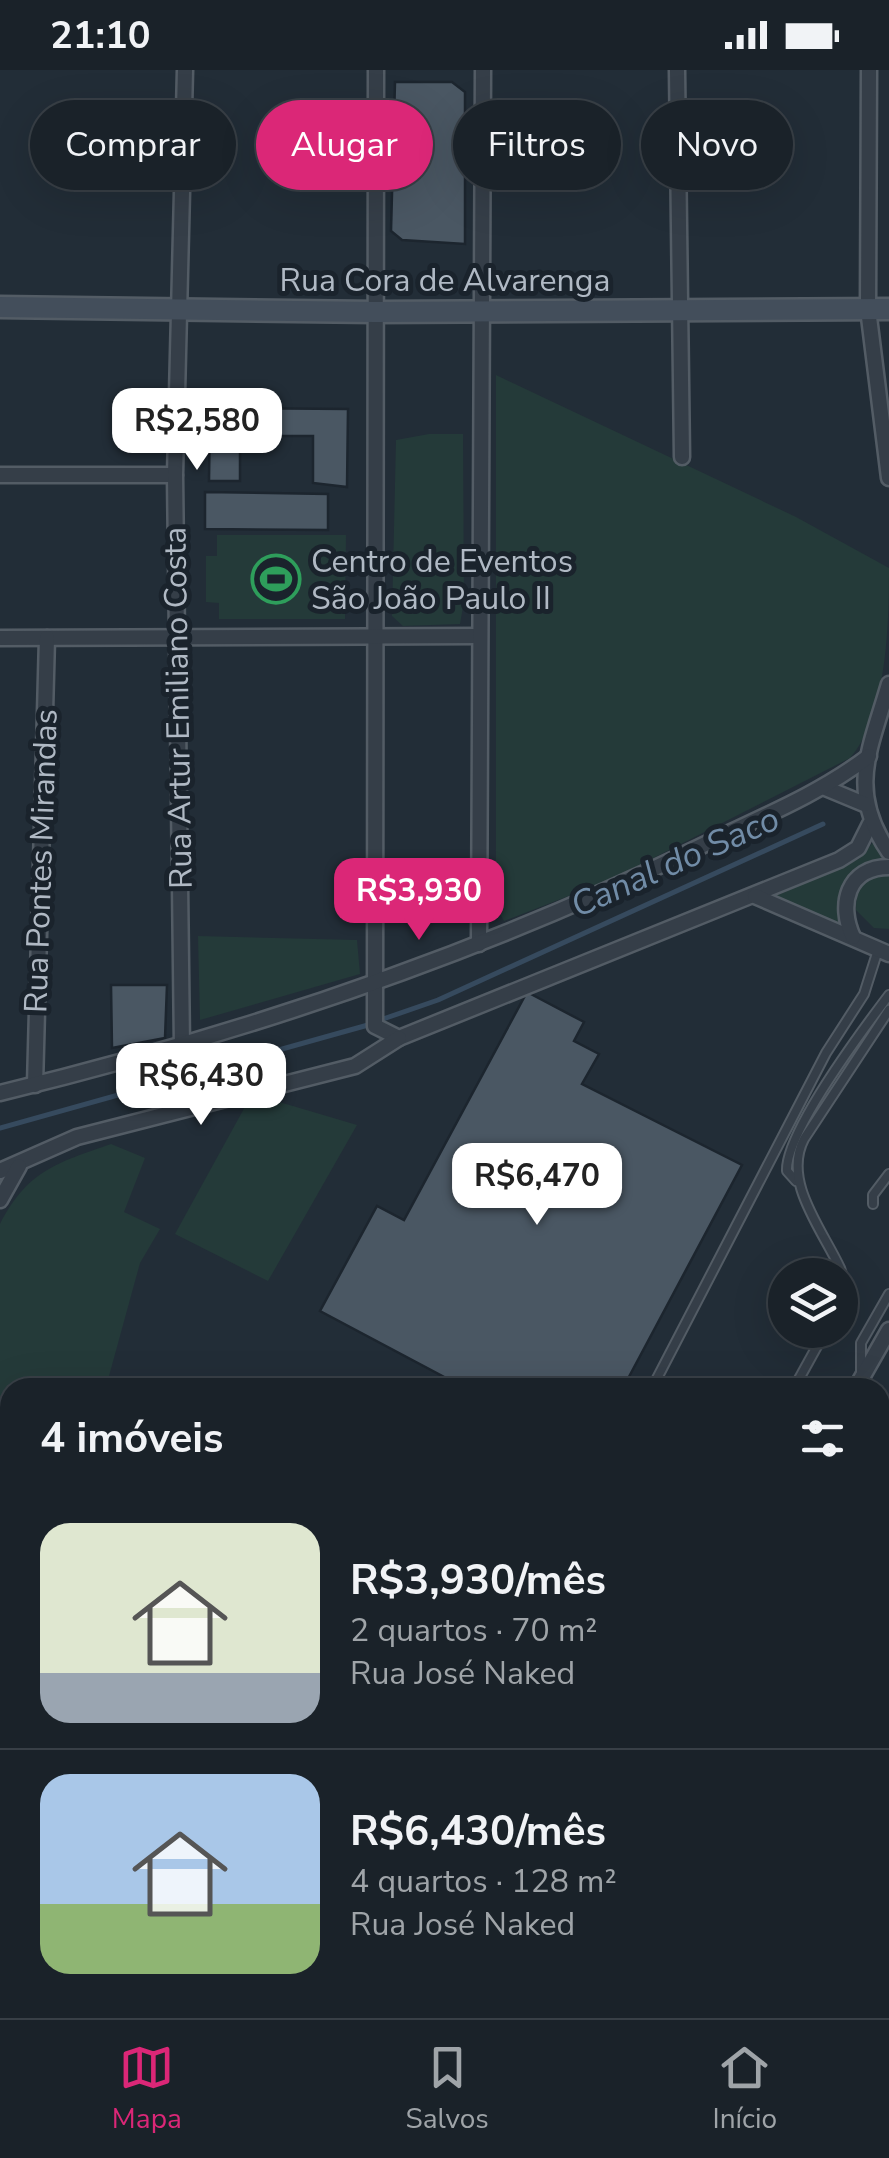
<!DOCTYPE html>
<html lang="pt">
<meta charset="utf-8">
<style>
:root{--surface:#1a2229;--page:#232a31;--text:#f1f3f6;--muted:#9fa4a8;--line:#383f46;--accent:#db2777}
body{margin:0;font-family:"Nunito Sans",sans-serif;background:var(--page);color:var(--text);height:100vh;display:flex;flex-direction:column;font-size:38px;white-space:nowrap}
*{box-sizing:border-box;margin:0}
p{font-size:32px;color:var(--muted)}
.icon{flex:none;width:55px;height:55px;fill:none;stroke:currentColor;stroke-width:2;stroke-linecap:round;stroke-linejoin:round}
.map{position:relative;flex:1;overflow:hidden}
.details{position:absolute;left:0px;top:1308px;width:890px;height:642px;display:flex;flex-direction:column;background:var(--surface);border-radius:30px 30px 0 0;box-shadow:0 10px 40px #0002,0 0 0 2px var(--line)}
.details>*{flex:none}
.hud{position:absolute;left:30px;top:30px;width:830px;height:90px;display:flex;gap:20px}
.controls{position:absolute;left:768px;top:1188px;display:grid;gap:20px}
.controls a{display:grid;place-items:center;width:90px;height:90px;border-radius:50%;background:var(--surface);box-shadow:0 10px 40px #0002,0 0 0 2px var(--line);font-size:50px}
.price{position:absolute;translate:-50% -85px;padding:0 22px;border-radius:20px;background:#fff;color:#222;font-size:32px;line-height:65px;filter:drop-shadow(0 2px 5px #0008)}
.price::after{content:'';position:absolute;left:50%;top:60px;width:30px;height:22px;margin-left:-15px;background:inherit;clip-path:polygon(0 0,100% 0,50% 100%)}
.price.selected{background:var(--accent);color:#fff}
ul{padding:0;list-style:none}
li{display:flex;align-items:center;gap:30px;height:250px;padding:0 40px}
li+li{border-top:2px solid var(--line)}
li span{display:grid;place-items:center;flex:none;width:280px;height:200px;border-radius:30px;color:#555}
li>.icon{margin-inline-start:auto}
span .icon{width:120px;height:120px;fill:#fffc;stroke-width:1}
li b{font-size:42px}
h2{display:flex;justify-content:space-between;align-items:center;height:120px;padding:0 40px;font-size:42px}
.pill{padding:0 35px;border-radius:45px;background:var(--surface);box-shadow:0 10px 40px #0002,0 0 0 2px var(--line);font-size:35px;line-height:90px}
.pill.selected{background:var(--accent);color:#fff}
.status{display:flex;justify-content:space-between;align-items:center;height:70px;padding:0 50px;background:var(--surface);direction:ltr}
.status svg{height:28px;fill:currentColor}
.tabs{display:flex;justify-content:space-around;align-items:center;height:140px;border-top:2px solid var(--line);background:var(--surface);font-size:28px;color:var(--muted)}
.tabs a{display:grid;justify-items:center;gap:5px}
.tabs .selected{color:var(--accent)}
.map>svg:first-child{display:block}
.green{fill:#243a39}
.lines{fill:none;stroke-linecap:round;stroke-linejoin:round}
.stream{stroke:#364a5e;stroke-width:5}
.building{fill:#4a5763;stroke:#1c252e;stroke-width:2.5}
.lane-casing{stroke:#535c65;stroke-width:12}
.street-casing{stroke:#535c65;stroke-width:19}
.secondary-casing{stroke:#535c65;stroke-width:25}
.highway-casing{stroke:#404952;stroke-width:30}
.lane{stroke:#353e48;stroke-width:8}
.street{stroke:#353e48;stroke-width:14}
.secondary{stroke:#434e5b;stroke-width:20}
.highway{stroke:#6d6152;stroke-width:25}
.labels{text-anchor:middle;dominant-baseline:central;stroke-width:10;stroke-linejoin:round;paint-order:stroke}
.street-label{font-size:32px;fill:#b0b9c4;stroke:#1a232c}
.poi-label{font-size:32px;fill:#b0b9c4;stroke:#1a232c;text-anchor:start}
.water-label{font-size:35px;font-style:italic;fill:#718ca7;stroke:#1a232c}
</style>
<div class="status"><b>21:10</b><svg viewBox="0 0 49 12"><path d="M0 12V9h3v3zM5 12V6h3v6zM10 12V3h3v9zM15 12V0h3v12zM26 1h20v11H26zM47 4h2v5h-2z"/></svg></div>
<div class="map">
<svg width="889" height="1948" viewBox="0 0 889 1948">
<rect width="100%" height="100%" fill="#222d37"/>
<!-- green -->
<g class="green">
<path d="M 496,305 L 796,447 L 889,498 C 889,553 887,645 850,688 L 610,810 L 504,851 L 497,838 L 496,817 Z"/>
<polygon points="429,364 463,364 464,531 460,554 403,556 392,546 396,370"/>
<polygon points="217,465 346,465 345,549 219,549 219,533 206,532 206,486 217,486"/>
<path d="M 875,770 L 886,789 C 845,792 837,820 839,856 L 773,827 L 859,789 Z"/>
<path d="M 883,804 L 889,805 L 889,859 L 874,858 L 856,840 C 856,818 862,810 883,804 Z"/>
<polygon points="198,866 357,870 360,904 200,950"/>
<polygon points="252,1024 357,1055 268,1211 175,1164"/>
<path d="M 111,1074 L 145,1088 L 124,1142 L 160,1159 L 140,1193 L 106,1317 L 10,1318 L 10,1801 L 0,1836 L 0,1154 C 28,1100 57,1093 111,1074 Z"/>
</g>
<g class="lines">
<!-- stream -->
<g class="stream">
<polyline points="383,949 438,930 823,754"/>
<polyline points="0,1058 368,955"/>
</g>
</g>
<!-- building -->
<g class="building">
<polygon points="395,12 452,12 465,22 465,174 402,170 391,161"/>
<polygon points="210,338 348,339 347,417 313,413 313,366 240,366 240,411 209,411"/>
<polygon points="205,422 328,424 328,460 205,459"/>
<polygon points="111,915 167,915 165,968 112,978"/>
<polygon points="527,922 584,952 574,971 599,984 582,1014 742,1095 623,1318 465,1318 320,1241 377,1136 404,1150"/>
<polygon points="513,1940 617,1940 615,1948 535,1948"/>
</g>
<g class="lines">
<!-- lane casing -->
<g class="lane-casing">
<g id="lane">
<path d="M 796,1111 L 787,1101 C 785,1063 864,958 889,925"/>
<polyline points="873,1134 873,1125 889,1104"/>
<path d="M 840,1234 L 845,1213 L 840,1198 C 822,1159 782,1111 804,1069 L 889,940"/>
<polyline points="861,1306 861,1273 889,1224"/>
<polyline points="652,1318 826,983 864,924 878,880"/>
<polyline points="794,1318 826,1260"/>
<polyline points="81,1948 83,1940"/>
</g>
</g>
<!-- street casing -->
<g class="street-casing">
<g id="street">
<polyline points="376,0 375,956 399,968 839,790 858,778 870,754"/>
<polyline points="677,0 682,387"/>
<polyline points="869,0 868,239 889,408"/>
<polyline points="0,405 175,405"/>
<polyline points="0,568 479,566"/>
<path d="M 889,614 C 870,680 847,720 889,782"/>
<polyline points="823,717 864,734"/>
<polyline points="755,826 889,884"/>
<path d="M 853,867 C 838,835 847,797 889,797"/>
<polyline points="479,874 483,0"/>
<polyline points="182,977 175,405 185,0"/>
<polyline points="35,1015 47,568"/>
<path d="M 0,1023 C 239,965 474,886 695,779 C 754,750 817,726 869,686"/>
<polyline points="0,1101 77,1067 355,996 399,968"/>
<polyline points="0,1130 19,1096"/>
<polyline points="856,1318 889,1260"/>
<polyline points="880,1482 889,1467"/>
<polyline points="880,1545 889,1552"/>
<polyline points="880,1750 889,1756"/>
<polyline points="862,1940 872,1948"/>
<polyline points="684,1948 684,1940"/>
</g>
</g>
<!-- secondary casing -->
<g class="secondary-casing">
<polyline id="secondary" points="0,237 375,242 889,239"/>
</g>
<!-- highway casing -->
<g class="highway-casing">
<g id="highway">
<polyline points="880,1375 889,1359"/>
<polyline points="880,1432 889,1411"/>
<polyline points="716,1948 716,1940"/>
</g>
</g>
<!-- lane -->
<use href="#lane" class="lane"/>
<!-- street -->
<use href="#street" class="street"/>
<!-- secondary -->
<use href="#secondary" class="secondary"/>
<!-- highway -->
<use href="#highway" class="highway"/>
</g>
<!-- icons -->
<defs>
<g id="stadium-ring" transform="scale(2.5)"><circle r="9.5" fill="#1a232c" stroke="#2e9e5b" stroke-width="1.5"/><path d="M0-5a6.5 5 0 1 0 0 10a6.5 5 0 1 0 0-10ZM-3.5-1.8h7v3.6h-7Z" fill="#2e9e5b"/></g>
</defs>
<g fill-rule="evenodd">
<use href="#stadium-ring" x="276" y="509"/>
</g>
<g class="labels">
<!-- street labels -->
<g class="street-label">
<text x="445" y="210">Rua Cora de Alvarenga</text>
<text transform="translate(178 638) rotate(-91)">Rua Artur Emiliano Costa</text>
<text transform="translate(41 791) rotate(-88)">Rua Pontes Mirandas</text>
</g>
<!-- poi labels -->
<g class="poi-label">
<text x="311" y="491">Centro de Eventos<tspan x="311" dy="37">São João Paulo II</tspan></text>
</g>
<!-- water labels -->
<g class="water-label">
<text transform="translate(675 792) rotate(-24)">Canal do Saco</text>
</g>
</g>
</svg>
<div class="controls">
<a><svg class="icon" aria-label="layers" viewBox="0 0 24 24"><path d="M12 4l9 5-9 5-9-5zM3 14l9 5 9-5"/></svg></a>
</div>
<b class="price" style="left:197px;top:403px">R$2,580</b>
<b class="price selected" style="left:419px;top:873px">R$3,930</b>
<b class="price" style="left:201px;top:1058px">R$6,430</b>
<b class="price" style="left:537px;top:1158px">R$6,470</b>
<div class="hud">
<a class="pill">Comprar</a>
<a class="pill selected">Alugar</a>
<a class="pill">Filtros</a>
<a class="pill">Novo</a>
</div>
<section class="details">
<h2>4 imóveis<svg class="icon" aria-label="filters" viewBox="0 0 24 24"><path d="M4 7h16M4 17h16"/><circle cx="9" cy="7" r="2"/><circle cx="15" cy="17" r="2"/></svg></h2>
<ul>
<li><span style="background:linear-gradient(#dfe7d0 75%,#9aa5b1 0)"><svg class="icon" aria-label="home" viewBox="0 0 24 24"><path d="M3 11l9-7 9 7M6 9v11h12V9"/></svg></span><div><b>R$3,930/mês</b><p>2 quartos · 70 m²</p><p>Rua José Naked</p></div></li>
<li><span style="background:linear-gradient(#a9c7e8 65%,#8fb573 0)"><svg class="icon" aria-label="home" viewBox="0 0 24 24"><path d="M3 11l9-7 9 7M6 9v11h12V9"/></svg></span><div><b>R$6,430/mês</b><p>4 quartos · 128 m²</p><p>Rua José Naked</p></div></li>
</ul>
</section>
</div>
<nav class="tabs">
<a class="selected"><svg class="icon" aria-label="map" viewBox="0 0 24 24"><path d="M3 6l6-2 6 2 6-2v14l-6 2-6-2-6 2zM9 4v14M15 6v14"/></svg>Mapa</a>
<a><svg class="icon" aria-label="saved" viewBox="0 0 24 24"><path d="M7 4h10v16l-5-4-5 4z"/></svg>Salvos</a>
<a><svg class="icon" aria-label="home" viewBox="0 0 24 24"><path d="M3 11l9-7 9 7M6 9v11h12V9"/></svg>Início</a>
</nav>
